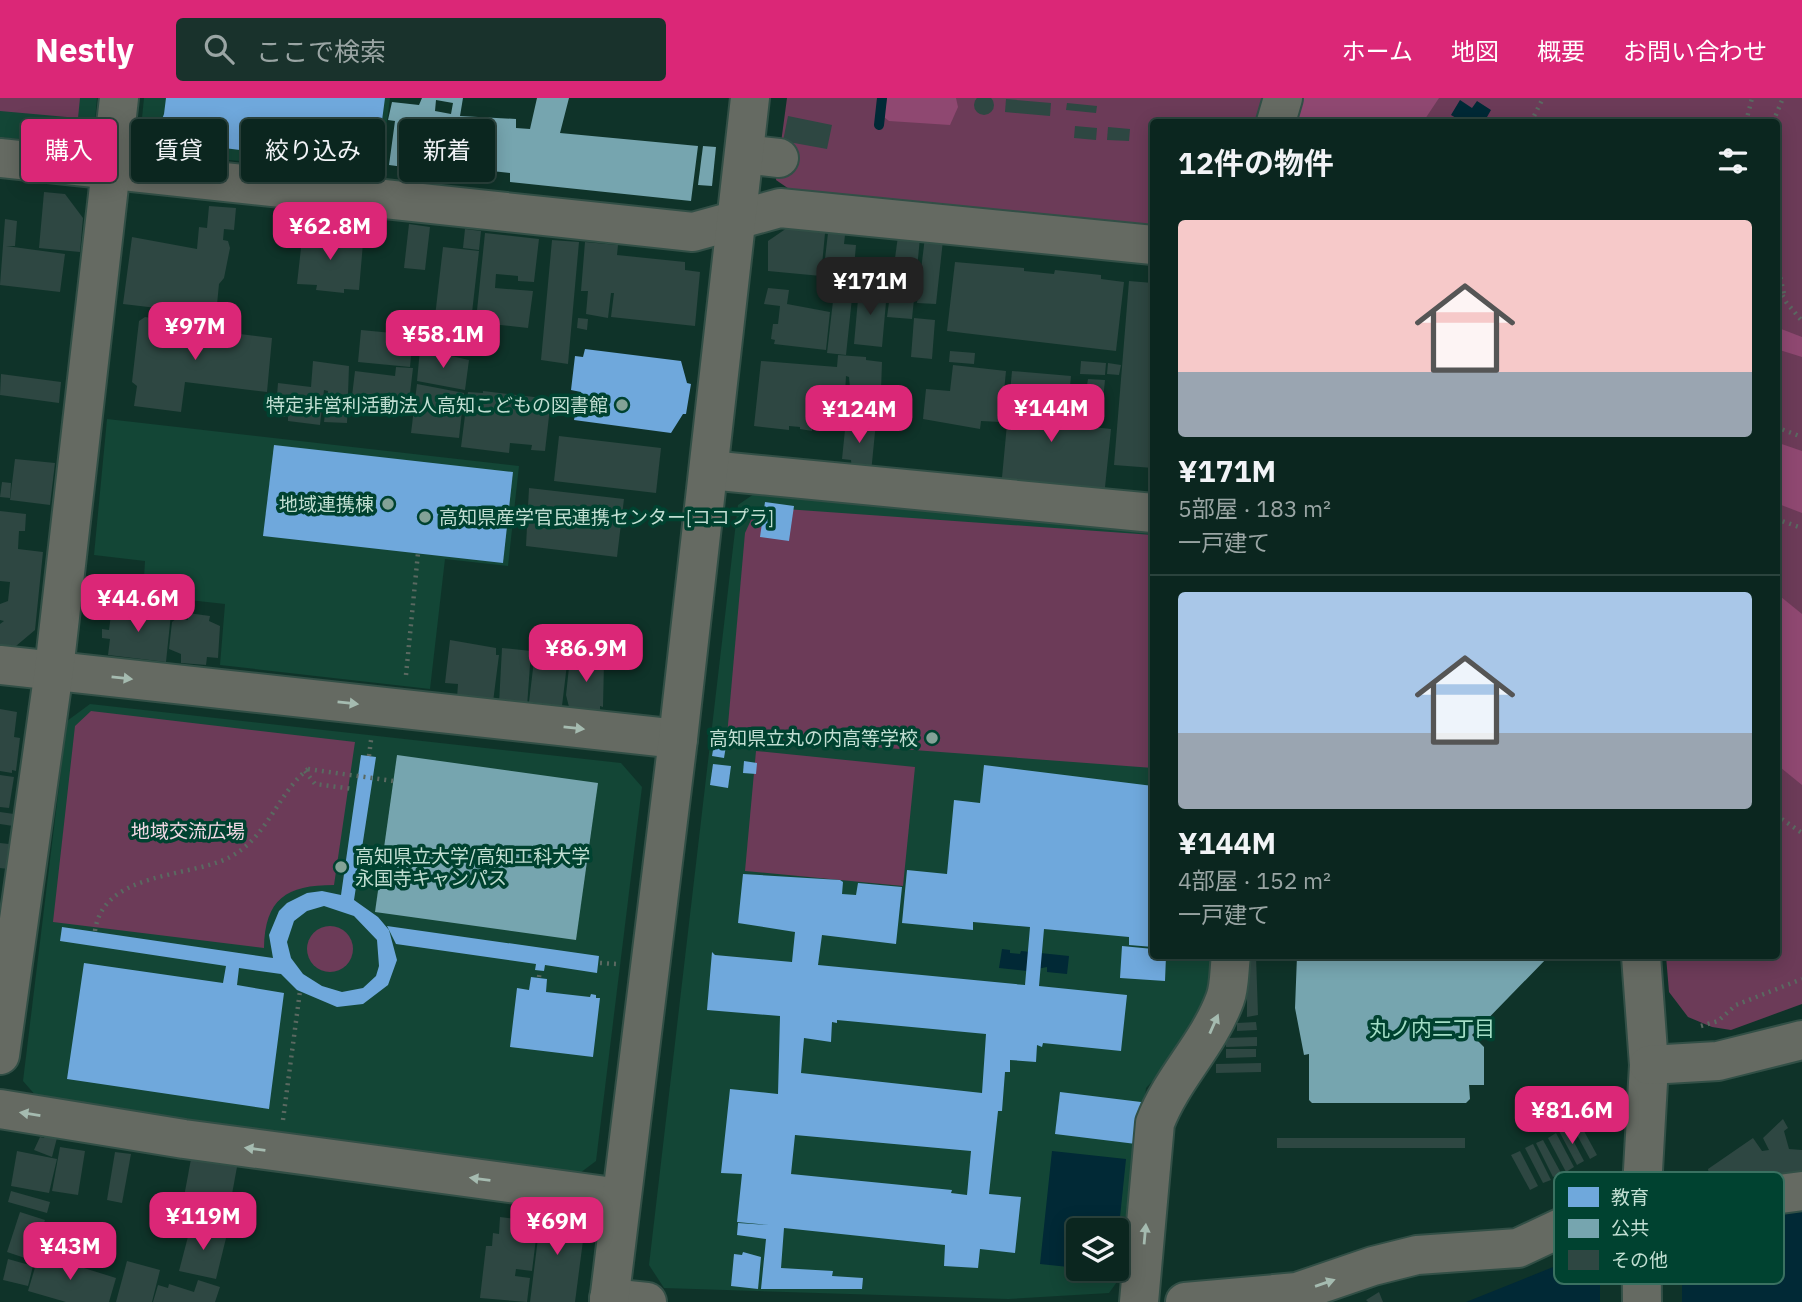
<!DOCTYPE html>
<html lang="ja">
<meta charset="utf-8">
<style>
:root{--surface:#0b261f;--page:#19322c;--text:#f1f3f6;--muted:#9aa5a4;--line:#2b433d;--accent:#db2777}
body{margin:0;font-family:"IBM Plex Sans","Noto Sans JP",sans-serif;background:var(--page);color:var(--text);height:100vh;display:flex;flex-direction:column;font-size:26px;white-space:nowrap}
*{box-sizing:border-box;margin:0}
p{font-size:23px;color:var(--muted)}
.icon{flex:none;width:38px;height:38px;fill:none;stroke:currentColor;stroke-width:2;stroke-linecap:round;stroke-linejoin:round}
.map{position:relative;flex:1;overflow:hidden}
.details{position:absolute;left:1150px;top:21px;width:630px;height:840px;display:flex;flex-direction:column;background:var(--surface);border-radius:7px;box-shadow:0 4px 18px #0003,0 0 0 2px var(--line)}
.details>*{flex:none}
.banner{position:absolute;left:21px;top:21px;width:665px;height:63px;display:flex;gap:14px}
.fabs{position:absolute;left:1066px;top:1120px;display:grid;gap:14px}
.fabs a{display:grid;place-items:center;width:63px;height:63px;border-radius:7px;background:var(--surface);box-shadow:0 4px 18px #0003,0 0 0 2px var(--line);font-size:35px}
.price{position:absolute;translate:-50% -60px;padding:0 16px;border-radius:14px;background:var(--accent);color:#fff;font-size:23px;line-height:46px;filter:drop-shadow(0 2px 4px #0008)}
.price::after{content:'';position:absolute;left:50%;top:42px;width:21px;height:16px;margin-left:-10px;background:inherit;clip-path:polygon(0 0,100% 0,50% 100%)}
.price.selected{background:#222;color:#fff}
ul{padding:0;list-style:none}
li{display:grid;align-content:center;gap:14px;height:371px;padding:0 28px}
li+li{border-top:2px solid var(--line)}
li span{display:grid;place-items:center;height:217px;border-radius:7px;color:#555}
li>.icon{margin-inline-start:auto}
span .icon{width:126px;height:126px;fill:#fffc;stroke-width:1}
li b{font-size:30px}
h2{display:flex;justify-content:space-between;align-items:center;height:84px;padding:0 28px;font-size:30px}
.chip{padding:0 24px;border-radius:7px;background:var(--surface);box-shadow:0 4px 18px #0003,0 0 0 2px var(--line);font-size:24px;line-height:63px}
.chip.selected{background:var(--accent);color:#fff}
header{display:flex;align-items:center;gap:42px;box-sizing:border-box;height:98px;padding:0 35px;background:var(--accent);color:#fff}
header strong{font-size:33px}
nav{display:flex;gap:38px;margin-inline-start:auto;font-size:24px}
.search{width:490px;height:63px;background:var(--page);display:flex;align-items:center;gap:18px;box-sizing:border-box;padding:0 24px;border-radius:7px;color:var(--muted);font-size:26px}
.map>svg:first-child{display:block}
.built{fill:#134636;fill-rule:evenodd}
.green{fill:#6c3b58}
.forest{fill:#8f4871}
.water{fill:#012936}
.pier{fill:#0f3329}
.schools{fill:#6fa8dc;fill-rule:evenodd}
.public{fill:#76a5af;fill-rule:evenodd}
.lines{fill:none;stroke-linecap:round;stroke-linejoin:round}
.stream{stroke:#012936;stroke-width:10}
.building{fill:#2e4742}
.minor-casing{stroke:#324f46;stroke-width:42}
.path{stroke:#5a6961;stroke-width:4.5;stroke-dasharray:2 5;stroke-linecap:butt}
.minor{stroke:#656a62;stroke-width:38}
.path-bridge{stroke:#5a6961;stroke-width:4.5;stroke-dasharray:2 5;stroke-linecap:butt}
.oneway{fill:#a5bbb0}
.poi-dot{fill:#83a297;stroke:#004230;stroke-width:2.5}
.labels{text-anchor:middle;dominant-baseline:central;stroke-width:7;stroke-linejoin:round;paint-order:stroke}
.poi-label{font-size:19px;fill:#c1ded2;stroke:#004230;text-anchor:end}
.park-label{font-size:19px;fill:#f1d8e4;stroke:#004230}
.neighbourhood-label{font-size:21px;fill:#a3dec6;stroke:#004230}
.key{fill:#004230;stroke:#3a7161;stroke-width:2}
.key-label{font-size:19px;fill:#c1ded2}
</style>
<header>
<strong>Nestly</strong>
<div class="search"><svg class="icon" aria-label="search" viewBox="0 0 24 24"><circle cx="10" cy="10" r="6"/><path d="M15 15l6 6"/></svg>ここで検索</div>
<nav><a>ホーム</a><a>地図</a><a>概要</a><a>お問い合わせ</a></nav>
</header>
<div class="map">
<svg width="1802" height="1204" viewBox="0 0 1802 1204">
<rect width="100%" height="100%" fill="#0f3329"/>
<!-- built -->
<g class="built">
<polygon points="0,0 97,0 95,23 66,46 0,39"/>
<polygon points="144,0 390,0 380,76 163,56 141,30"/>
<polygon points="107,321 519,368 508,468 445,461 430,591 220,567 225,506 143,497 145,463 94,457"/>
<path d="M 767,387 L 1153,422 L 1153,858 L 1219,858 L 1216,884 L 1181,953 L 1146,990 L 1127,1170 L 1109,1195 L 1008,1201 L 664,1190 L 649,1167 L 738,407 ZM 1078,1132 L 1116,1132 L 1116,1171 L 1078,1171 Z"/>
<polygon points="90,606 621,665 642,689 596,1063 568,1084 44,1007 23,983 67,623"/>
</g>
<!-- green -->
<g class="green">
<polygon points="0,0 80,0 78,20 0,13"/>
<polygon points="787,0 1802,0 1802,906 1731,932 1712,929 1688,919 1669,894 1666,858 1776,858 1776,24 1153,24 1153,127 792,93 776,82"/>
<polygon points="757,409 1153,437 1153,670 727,638 745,435"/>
<path d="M 91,613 L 355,644 L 334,787 C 286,787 265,801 264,850 L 53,824 L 75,628 Z"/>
<polygon points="756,653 915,669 903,788 745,773"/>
<circle cx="330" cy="851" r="23"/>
</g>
<!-- forest -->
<g class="forest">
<polygon points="887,0 956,0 958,9 950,27 889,23 884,19"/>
<polygon points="1294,0 1439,0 1423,24 1289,24"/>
<polygon points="1776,229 1802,239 1802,259 1776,251"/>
<polygon points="1776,344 1802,353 1802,415 1776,405"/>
<polygon points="1776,495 1802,516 1802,687 1776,666"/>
</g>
<!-- water -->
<g class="water">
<polygon points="1460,2 1472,10 1477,3 1491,12 1487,19 1494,24 1463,24 1451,17"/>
<polygon points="1002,851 1010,852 1010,855 1020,856 1021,853 1069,858 1067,876 1047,874 1047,869 1027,873 999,870"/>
<polygon points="1052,1053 1126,1061 1117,1148 1116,1132 1078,1132 1078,1170 1040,1166"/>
<polygon points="1802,1109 1802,1204 1466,1204 1598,1151 1741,1116"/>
</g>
<!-- pier -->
<polygon class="pier" points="1682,1127 1682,1204 1600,1204 1600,1147"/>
<!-- schools -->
<g class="schools">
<polygon points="166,0 385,0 375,75 337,70 339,50 353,52 353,49 335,46 334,64 184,45 185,29 165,26 151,35 149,32 161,24 164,16"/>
<polygon points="585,251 681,263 687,285 691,286 686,316 683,316 671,335 574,322 575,317 578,317 581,294 571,292 575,258 583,259"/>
<polygon points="274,347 513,374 503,465 263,438"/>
<polygon points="765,404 794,408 789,443 760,439"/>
<polygon points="714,646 726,648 724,660 712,658"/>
<path d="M 361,657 L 376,659 L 354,802 L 378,819 L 389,832 L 397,862 L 388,887 L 363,906 L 337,909 L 297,892 L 281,876 L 239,870 L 237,887 L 284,895 L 269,1011 L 67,981 L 84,865 L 223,885 L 226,868 L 60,843 L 62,829 L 273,860 L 269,837 L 279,813 L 287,805 L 307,795 L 322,793 L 341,797 ZM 324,808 L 354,818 L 377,842 L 379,868 L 376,878 L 363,890 L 342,894 L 322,888 L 303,876 L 291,860 L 287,844 L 294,823 L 307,813 Z"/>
<polygon points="744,663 757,665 756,676 743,675"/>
<polygon points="713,666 731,668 728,690 710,687"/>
<path d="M 984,667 L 1153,688 L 1153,849 L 1129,847 L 1129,839 L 1044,831 L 1039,888 L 1127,897 L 1121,953 L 1043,945 L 1042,949 L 1037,947 L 1036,964 L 1010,962 L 1010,974 L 1005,974 L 1002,1013 L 998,1013 L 989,1096 L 1021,1099 L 1015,1155 L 980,1151 L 978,1170 L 944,1168 L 945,1147 L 784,1130 L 781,1170 L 833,1173 L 832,1178 L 863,1180 L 862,1191 L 761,1191 L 766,1141 L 737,1137 L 738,1125 L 769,1127 L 737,1124 L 742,1076 L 721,1075 L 730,991 L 778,996 L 780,918 L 707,912 L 712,854 L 715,857 L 792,864 L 795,834 L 738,825 L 743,776 L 840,782 L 843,784 L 842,796 L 856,797 L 858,785 L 902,789 L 896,846 L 822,837 L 818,867 L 1025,887 L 1030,829 L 973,824 L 973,832 L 902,825 L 907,772 L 947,776 L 954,702 L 980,705 ZM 837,922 L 986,936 L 982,995 L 801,975 L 804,940 L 831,944 L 832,924 L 837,925 ZM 795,1037 L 971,1053 L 967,1097 L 951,1095 L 952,1092 L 791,1076 Z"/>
<polygon points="387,828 599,858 597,875 545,867 544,873 535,872 536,866 396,846"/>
<polygon points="1122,848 1153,851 1153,858 1166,858 1165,883 1120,880"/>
<polygon points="531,879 547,881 546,894 590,899 591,896 596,897 596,900 600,900 593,959 510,949 517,890 529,892"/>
<polygon points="1060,994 1141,1004 1136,1046 1055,1036"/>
<polygon points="743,1154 761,1159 758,1191 731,1188 734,1156 742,1157"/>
</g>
<!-- public -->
<g class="public">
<path d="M 422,0 L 463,0 L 460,18 L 516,21 L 516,30 L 530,31 L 537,0 L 569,0 L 560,35 L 698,48 L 691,103 L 510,84 L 510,75 L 428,66 L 427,72 L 389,67 L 395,23 L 388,22 L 392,4 L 419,7 ZM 436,2 L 453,5 L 451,16 L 435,13 Z"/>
<polygon points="703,48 716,49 712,88 698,87"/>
<polygon points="397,657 598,685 576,842 375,814"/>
<polygon points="1297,858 1549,858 1472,937 1484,949 1484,987 1469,987 1470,1001 1466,1005 1312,1005 1309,1002 1309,956 1304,957 1295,910"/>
</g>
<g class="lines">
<!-- stream -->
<polyline class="stream" points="879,27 882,0"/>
</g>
<!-- building -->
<g class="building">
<circle cx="984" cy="7" r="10"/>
<polygon points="1006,1 1051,5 1050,18 1005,14"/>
<polygon points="1067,5 1097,8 1096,15 1066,12"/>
<polygon points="788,18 832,27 827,51 783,43"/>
<polygon points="1075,28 1097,30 1096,42 1074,40"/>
<polygon points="1108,29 1130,31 1129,43 1107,42"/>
<polygon points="44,94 65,96 83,120 80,154 39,150"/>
<polygon points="209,108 236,110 234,132 224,131 223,142 228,143 230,150 224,180 219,186 216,217 123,206 132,139 197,151 199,129 207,130"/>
<polygon points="5,121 17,123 15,148 6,148 65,156 60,194 0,187"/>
<polygon points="409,126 430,129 425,172 404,170"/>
<polygon points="787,130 825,135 821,178 768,173 768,143"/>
<polygon points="465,131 481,133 479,152 463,150"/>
<polygon points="303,132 336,135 336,142 363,145 359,192 344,191 344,195 316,192 317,187 297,186"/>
<polygon points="485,135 539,141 534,184 518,183 518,178 496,176 495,190 533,193 528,230 491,226 490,233 475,232"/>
<polygon points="828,135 845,137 844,146 856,147 853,181 823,178"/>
<polygon points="898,138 920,140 912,221 887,219"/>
<polygon points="925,139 943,142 936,206 917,205"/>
<polygon points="552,142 579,144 568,266 541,262"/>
<polygon points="585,144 618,147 617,157 685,164 685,172 700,174 695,228 611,219 614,195 611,195 608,220 586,216 588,193 581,193"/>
<polygon points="443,149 479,153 468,250 432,245"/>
<polygon points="955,164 1024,170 1024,173 1054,176 1055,172 1101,177 1101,181 1124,184 1116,253 947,233"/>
<polygon points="1129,183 1153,185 1153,370 1114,367"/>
<polygon points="768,190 789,192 787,206 830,214 826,252 774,246 775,242 771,241 773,226 778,226 780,208 764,206"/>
<polygon points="859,190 887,193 882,249 854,246"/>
<polygon points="837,198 852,200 846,257 827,255 833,203 837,203"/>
<polygon points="145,219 191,226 191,230 272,240 267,294 185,284 181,314 134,308 137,288 132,284 139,223"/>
<polygon points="578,220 588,221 587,232 577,230"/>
<polygon points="914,220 935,222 932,261 911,259"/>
<polygon points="361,232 413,237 410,269 358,264"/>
<polygon points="420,251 469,262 465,292 417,283"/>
<polygon points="950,253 975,255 974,266 949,264"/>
<polygon points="838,257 866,259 866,262 882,264 881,293 850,290 849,279 846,278 844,313 835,320 812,319 812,333 800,331 800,329 789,328 789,332 754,328 761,263 837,269"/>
<polygon points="313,263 349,268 347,325 324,324 328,293 324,292 320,327 288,323 288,319 269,317 269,309 276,310 278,285 311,289"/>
<polygon points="1081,263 1106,265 1105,277 1080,276"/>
<polygon points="1108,265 1121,267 1119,277 1107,276"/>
<polygon points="953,267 1006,273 1001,324 981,323 980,331 923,321 926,291 950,293"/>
<polygon points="396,269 413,270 409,304 352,298 355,273 395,278"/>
<polygon points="1012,273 1071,278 1069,299 1044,297 1043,303 1031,302 1028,322 1111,331 1104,399 1001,390"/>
<polygon points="1,276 61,284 59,305 0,297"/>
<polygon points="1088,281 1105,282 1103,302 1085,300"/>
<polygon points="417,286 464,295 459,340 411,335"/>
<polygon points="483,293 551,301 545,353 531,352 532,347 510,345 509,355 461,349 468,294 483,295"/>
<polygon points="846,322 876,324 871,375 852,373 851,362 842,361"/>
<polygon points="559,338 661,350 656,395 554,383"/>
<polygon points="15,361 55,365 50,407 10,402"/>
<polygon points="2,384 11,385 10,400 0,399"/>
<polygon points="529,390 624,401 617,459 526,448"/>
<polygon points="0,413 26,416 25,433 19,433 18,451 43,454 35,532 10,553 0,551 0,526 4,523 0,522 0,506 8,503 10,484 0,483"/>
<polygon points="112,509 171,516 166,564 108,557 110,541 102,540 102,531 109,532"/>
<polygon points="188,515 210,518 209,523 220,528 218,560 207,559 206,567 181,565 181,556 169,551 172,524 177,520 188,522"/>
<polygon points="450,542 496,550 496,557 499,557 493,604 457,600 458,586 445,585"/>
<polygon points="502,550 531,553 527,609 499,606"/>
<polygon points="535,554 552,556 551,564 567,566 562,608 529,604"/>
<polygon points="570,560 604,564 603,609 600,608 600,612 569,609 566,597"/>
<polygon points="0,611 17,614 14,639 20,640 16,673 12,672 12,675 0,673"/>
<polygon points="0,677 14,679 9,710 0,709"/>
<polygon points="0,714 14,716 13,728 0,726"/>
<polygon points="0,745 9,746 8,771 0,770"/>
<polygon points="1247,858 1256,858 1258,917 1247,919"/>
<polygon points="1256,924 1257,932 1237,933 1237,925"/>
<polygon points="1257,939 1257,948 1226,949 1226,940"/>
<polygon points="1226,951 1256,951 1256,959 1226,960"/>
<polygon points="1261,965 1261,974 1216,975 1216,966"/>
<polygon points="1783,1021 1788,1030 1784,1033 1789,1051 1802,1052 1802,1077 1704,1095 1699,1074 1707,1073 1711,1089 1708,1071 1753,1040 1762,1053 1769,1052 1763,1040"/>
<polygon points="1578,1022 1597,1057 1590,1061 1571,1026"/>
<polygon points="1566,1029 1584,1063 1577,1067 1559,1033"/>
<polygon points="47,1032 58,1036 52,1059 34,1052 40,1039 44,1040"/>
<polygon points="1556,1035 1574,1069 1566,1074 1548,1040"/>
<rect x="1277" y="1040" width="188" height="10"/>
<polygon points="1543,1042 1561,1075 1553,1079 1536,1045"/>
<polygon points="1533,1046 1551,1082 1543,1085 1525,1050"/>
<polygon points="60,1049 85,1053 78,1097 52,1093"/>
<polygon points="17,1053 57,1061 49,1095 11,1088"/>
<polygon points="1520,1053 1538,1088 1530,1092 1511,1057"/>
<polygon points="115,1054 131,1056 122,1105 107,1102"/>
<polygon points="191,1061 237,1069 227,1123 181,1115"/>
<polygon points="11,1093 50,1104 47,1115 8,1104"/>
<polygon points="542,1108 569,1113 584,1135 575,1204 530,1204"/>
<polygon points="20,1114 45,1122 31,1162 7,1154"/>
<polygon points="500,1119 538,1124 532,1173 516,1171 515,1178 530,1180 527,1204 480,1200 486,1148 492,1148 493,1135 499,1136"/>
<polygon points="191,1127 227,1136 216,1181 179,1173"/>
<polygon points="39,1156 116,1180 109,1204 66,1204 28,1193"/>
<polygon points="8,1161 33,1168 28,1188 3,1182"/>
<polygon points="127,1163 160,1172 152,1204 116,1204"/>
<polygon points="198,1182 220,1189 215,1204 153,1204 158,1187 168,1190 169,1186 194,1194"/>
<polygon points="1379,1194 1383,1204 1368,1204 1366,1202"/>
</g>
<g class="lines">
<!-- minor casing -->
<g class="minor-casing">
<g id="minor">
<polyline points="1276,24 1283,0"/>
<polyline points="744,56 779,60"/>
<polyline points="0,60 693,134 780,110 1153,147"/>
<polyline points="709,372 1153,415"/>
<polyline points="0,567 678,641"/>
<polyline points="1641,858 1649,967 1641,1107 1642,1204"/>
<polyline points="0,957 54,572 119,0"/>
<polyline points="1649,967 1718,963 1802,942"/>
<polyline points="0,1011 184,1041 621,1100"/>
<polyline points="609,1200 647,1204"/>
<polyline points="609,1204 678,641 750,0"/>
<path d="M 1139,1204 L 1155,1025 C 1172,980 1208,947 1225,901 C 1230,888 1229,871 1231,858"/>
<polyline points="1185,1204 1297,1194 1373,1168 1417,1157 1518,1150 1601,1111 1672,1105 1698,1107 1802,1093"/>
</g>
</g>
<!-- path -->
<g class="path">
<polyline points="1531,24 1543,0"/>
<polyline points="1746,24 1752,0"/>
<polyline points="1773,24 1783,0"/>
<polyline points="1776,159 1784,196"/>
<polyline points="1776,185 1786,204 1802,223"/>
<polyline points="1776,329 1802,339"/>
<polyline points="1776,421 1802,430"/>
<polyline points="406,577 418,455"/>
<polyline points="369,658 371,642"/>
<polyline points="305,673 315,686 353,691"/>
<polyline points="1776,717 1802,735"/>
<path d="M 95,833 C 103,773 190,780 230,759 C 268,739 277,696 308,671"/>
<polyline points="600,865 617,866"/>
<polyline points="539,879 540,873"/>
<polyline points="1701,928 1718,923 1736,907 1802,881"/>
<polyline points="283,1022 300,893"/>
</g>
<!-- minor -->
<use href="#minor" class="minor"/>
<!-- path-bridge -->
<polyline class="path-bridge" points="308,671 393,683"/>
</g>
<!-- one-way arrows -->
<defs><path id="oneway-solid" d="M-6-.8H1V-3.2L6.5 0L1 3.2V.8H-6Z" transform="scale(1.75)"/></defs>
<g class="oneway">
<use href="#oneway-solid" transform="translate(122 580) rotate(6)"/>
<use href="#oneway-solid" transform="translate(348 605) rotate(6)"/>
<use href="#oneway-solid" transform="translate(574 630) rotate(6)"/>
<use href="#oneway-solid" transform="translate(1214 926) rotate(-66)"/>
<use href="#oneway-solid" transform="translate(30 1016) rotate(-171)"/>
<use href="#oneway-solid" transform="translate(255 1051) rotate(-172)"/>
<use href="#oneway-solid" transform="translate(480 1081) rotate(-173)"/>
<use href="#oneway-solid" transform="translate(1145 1136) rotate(-85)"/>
<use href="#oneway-solid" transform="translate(1325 1185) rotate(-19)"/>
</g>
<!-- markers -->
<g class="poi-dot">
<circle cx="622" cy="307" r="7"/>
<circle cx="388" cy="406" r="7"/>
<circle cx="425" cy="419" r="7"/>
<circle cx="932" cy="640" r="7"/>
<circle cx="341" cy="769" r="7"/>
</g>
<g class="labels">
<!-- poi labels -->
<g class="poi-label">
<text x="608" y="307">特定非営利活動法人高知こどもの図書館</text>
<text x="374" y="406">地域連携棟</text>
<text x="439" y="419" text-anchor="start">高知県産学官民連携センター[ココプラ]</text>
<text x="918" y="640">高知県立丸の内高等学校</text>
<text x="355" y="758" text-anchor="start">高知県立大学/高知工科大学<tspan x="355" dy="22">永国寺キャンパス</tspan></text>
</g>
<!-- park labels -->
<g class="park-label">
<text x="188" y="733">地域交流広場</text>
</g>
<!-- neighbourhood labels -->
<g class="neighbourhood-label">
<text x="1432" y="930">丸ノ内二丁目</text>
</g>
</g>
<!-- legend -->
<rect x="1554" y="1074" width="230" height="112" rx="10" class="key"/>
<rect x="1568" y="1089" width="31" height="20" fill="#6fa8dc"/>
<rect x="1568" y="1121" width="31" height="19" fill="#76a5af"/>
<rect x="1568" y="1152" width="31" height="20" fill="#2e4742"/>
<g class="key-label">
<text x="1611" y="1106">教育</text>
<text x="1611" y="1137">公共</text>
<text x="1611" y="1169">その他</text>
</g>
</svg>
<div class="fabs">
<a><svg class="icon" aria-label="layers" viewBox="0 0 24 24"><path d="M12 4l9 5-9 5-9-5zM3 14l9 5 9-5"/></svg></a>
</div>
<b class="price" style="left:330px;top:164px">¥62.8M</b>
<b class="price selected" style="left:870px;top:219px">¥171M</b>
<b class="price" style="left:195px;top:264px">¥97M</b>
<b class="price" style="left:443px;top:272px">¥58.1M</b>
<b class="price" style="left:1051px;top:346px">¥144M</b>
<b class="price" style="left:859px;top:347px">¥124M</b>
<b class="price" style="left:138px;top:536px">¥44.6M</b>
<b class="price" style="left:586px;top:586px">¥86.9M</b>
<b class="price" style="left:1572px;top:1048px">¥81.6M</b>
<b class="price" style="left:203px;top:1154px">¥119M</b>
<b class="price" style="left:557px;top:1159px">¥69M</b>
<b class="price" style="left:70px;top:1184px">¥43M</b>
<div class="banner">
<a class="chip selected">購入</a>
<a class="chip">賃貸</a>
<a class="chip">絞り込み</a>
<a class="chip">新着</a>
</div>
<section class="details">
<h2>12件の物件<svg class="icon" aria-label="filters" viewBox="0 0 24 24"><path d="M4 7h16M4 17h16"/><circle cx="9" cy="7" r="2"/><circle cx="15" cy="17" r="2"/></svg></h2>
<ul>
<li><span style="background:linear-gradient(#f6c9c9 70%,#9aa5b1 0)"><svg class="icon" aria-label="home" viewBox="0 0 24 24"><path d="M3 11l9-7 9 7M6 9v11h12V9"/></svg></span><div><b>¥171M</b><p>5部屋 · 183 m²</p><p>一戸建て</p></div></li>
<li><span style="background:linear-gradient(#a9c7e8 65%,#9aa5b1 0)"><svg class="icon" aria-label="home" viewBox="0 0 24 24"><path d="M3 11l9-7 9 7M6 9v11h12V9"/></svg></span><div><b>¥144M</b><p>4部屋 · 152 m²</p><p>一戸建て</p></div></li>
</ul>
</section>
</div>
